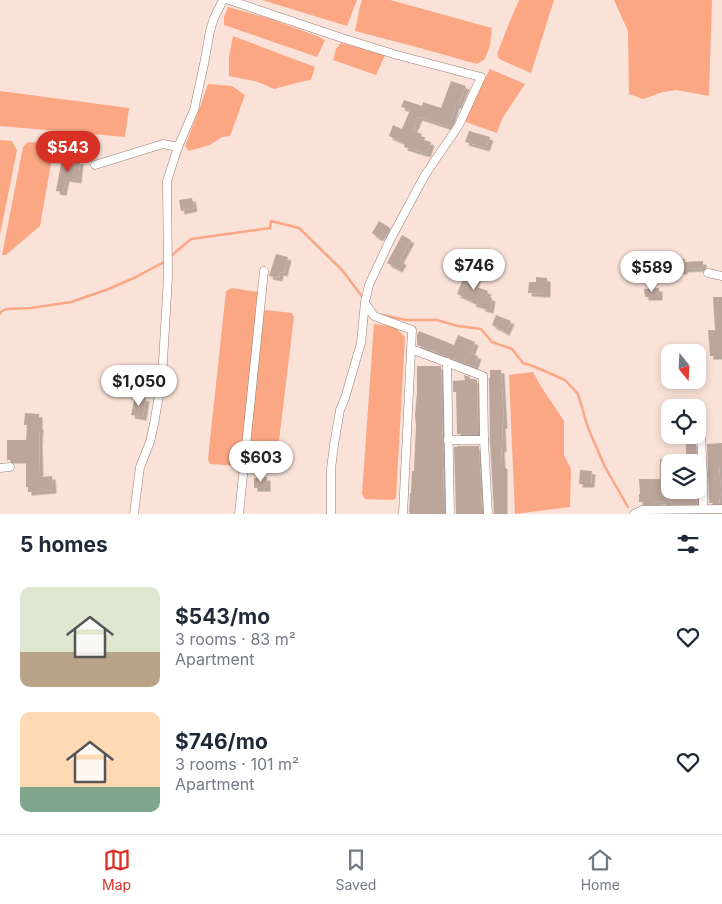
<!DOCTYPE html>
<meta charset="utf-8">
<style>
:root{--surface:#fff;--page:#f6f6f7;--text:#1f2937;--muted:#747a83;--line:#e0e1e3;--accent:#d93025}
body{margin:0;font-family:Inter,sans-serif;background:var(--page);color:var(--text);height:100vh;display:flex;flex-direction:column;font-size:19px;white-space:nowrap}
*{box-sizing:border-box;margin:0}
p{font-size:16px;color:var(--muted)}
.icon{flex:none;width:28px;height:28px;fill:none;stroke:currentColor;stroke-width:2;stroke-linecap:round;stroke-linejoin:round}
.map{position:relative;height:514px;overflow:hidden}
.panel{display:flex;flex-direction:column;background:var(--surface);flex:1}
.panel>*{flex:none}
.needle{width:32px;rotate:162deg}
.buttons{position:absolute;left:661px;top:344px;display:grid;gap:10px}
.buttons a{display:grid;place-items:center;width:45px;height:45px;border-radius:10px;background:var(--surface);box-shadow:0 2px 8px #0003;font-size:25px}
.price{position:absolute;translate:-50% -42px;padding:0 11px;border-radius:18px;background:#fff;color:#222;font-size:16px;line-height:32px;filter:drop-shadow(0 1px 2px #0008)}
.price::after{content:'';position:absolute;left:50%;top:30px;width:15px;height:11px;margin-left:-8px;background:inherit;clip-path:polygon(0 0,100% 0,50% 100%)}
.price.selected{background:var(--accent);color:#fff}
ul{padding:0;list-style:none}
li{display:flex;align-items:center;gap:15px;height:125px;padding:0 20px}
li span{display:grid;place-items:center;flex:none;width:140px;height:100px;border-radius:10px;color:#555}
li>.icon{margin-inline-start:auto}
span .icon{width:60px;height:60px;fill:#fffc;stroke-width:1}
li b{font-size:21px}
h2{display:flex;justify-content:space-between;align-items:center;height:60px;padding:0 20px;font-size:21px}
.dock{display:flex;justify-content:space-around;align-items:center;height:70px;border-top:1px solid var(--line);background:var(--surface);font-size:14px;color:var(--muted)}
.dock a{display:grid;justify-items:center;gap:2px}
.dock .selected{color:var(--accent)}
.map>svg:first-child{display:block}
.water{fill:#fba783}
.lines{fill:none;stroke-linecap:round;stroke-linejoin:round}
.stream{stroke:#fba783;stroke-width:2.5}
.building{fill:#bca69c;filter:url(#shadow)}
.street-casing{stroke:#957f76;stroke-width:9}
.street{stroke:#fff;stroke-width:8}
</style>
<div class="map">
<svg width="722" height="514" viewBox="0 0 722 514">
<defs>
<filter id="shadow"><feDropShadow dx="3.5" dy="3.5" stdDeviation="0" flood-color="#0004"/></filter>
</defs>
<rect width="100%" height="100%" fill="#fae2d8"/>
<!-- water -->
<g class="water">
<polygon points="262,0 357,0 347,26"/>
<polygon points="362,0 390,0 492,28 490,45 485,59 477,64 420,48 355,31 360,6"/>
<polygon points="519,0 554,0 531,73 499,59 497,54 510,21"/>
<polygon points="614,0 712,0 709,96 677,90 663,92 643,99 629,94 628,31"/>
<polygon points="228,7 268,18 317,36 325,40 317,57 224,25 224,17"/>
<polygon points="233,36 315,67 311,80 300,82 274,89 258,82 229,76 229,57"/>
<polygon points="341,43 385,55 376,75 333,60 336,49"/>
<polygon points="490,69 525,84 502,119 497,133 463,121"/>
<polygon points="208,84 232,86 245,95 230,136 222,137 210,145 189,151 185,146 200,107"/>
<polygon points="0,91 129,108 125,137 0,126"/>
<polygon points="0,140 12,141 17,150 0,235"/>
<polygon points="28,142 46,143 53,152 40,226 6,255 2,255 23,147"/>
<polygon points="232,288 258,292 259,297 243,463 239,466 210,464 208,459 226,291"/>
<polygon points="266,310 292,313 294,317 276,465 248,464 246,460 263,312"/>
<polygon points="374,324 395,327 405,337 396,498 393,500 365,499 362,494"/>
<polygon points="533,372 540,385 564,421 564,455 571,469 570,507 515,514 509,375"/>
</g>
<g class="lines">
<!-- stream -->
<g class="stream">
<polyline points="0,314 1,312 6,309 31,308 71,302 106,290 134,278 164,262 191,239 270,228 271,221 299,228 342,270 364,299"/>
<polyline points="382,315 406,320 437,320 458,326 481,329 492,342 512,349 523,363 533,366 565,380 578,394 588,428 605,467 628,507"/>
</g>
</g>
<!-- building -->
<g class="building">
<polygon points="451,81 466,86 458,105 456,105 449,127 419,117 413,131 422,134 420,139 431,142 427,154 404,147 405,143 389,136 393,125 402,129 410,110 401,107 404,100 422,106 423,102 441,108"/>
<polygon points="469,131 490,137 486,148 465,142"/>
<polygon points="62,158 80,161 78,180 66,178 63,192 56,191"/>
<polygon points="192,198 194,208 181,211 179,200"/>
<polygon points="379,221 390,228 386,236 382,234 379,238 372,233"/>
<polygon points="402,235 411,240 400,260 403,262 399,269 387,263"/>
<polygon points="276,254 288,257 284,273 280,272 279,278 269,276"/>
<polygon points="672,258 685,259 685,262 703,261 703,268 684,269 684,271 671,270"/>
<polygon points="468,269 479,274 474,286 488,291 486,296 492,298 490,310 482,308 482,306 472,303 473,301 457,294 462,281 463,281"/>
<polygon points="536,277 547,278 547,294 528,293 529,282 536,282"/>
<polygon points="659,288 659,297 645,297 644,289"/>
<polygon points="713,297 722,297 722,356 710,356 708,330 715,330"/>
<polygon points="496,315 511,321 506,332 492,325"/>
<polygon points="419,331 454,345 458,335 475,342 471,353 478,356 474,367 417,345 417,335"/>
<polygon points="417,366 441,366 444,514 409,514 410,512 409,512 410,493 411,493 412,471 414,471 416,425 415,415 417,392"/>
<polygon points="490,370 501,370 504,425 502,425 503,448 501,449 502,465 504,465 504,514 494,514 490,440 489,378 490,378"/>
<polygon points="464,375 470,377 470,379 474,379 477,380 478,434 457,434 456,392 453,392 453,381 465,380"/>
<polygon points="135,396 146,398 143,417 131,415"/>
<polygon points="25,413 39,414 39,426 40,426 39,443 40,477 52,476 53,490 28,492 28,487 26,487 26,460 7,460 7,440 26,440 27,425 24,425"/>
<polygon points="686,443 696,443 697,462 686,462"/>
<polygon points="722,443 722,467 719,467 721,490 719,503 709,503 707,444"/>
<polygon points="457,446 479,446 482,514 456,514 454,447 457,447"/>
<polygon points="660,459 668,459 667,480 670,480 670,491 684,490 684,494 697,492 697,504 673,504 673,502 662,503 662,501 653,503 653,502 639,502 639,494 640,494 639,479 660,479"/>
<polygon points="580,470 592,471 591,484 579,484"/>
<polygon points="267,477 267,488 254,488 254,478"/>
</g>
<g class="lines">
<!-- street casing -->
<g class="street-casing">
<g id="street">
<polyline points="229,0 342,38 397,55 481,77 459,125 425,175 390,240 369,285 365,302 361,343 345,398 340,410 334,445 331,469 331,514"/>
<polyline points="95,165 163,144 178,147"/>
<polyline points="708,273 722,276"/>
<polyline points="365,303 374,316 412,330 403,514"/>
<polyline points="411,349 483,376 484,440 488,514"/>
<polyline points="447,362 450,514"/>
<polyline points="701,437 703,475"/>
<polyline points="448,440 484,440"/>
<polyline points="0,468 10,467"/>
<polyline points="698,475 703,475 703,509"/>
<polyline points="134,514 140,467 150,442 154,424 162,378 168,277 167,181 178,147 194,110 204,64 210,31 214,18 223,0"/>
<polyline points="239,514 264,271"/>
<polyline points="634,514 642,510 722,509"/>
</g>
</g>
<!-- street -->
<use href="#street" class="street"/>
</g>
</svg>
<div class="buttons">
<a><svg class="needle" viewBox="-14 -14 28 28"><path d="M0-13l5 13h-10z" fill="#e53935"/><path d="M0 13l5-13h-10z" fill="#747a83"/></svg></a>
<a><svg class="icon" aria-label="locate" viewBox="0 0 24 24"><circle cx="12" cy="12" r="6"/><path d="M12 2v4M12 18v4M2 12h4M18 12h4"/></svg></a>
<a><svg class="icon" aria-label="layers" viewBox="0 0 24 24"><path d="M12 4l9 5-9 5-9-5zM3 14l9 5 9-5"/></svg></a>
</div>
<b class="price selected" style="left:68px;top:173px">$543</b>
<b class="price" style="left:474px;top:291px">$746</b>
<b class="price" style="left:652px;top:293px">$589</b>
<b class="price" style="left:139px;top:407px">$1,050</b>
<b class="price" style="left:261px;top:483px">$603</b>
</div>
<section class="panel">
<h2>5 homes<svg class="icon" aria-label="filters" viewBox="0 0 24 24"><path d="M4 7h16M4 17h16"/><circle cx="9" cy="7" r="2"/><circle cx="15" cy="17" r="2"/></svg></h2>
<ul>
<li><span style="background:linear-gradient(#dfe7d0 65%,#b9a48a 0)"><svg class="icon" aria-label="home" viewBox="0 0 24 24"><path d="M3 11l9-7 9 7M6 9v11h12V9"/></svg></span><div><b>$543/mo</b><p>3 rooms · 83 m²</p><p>Apartment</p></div><svg class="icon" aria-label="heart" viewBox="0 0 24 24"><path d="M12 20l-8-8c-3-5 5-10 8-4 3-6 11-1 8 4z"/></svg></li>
<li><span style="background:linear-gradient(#ffd9b3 75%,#7fa58c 0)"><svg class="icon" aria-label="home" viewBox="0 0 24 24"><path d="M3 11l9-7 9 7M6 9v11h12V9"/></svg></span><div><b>$746/mo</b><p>3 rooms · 101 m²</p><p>Apartment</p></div><svg class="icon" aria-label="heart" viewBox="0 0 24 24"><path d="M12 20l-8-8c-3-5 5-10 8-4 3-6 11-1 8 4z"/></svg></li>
</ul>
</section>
<nav class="dock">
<a class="selected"><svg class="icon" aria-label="map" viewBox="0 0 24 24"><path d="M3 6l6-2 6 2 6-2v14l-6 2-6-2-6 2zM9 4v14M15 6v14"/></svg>Map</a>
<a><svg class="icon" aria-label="saved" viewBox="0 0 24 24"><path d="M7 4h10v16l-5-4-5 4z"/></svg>Saved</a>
<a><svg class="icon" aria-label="home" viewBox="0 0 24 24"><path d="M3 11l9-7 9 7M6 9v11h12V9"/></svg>Home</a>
</nav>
